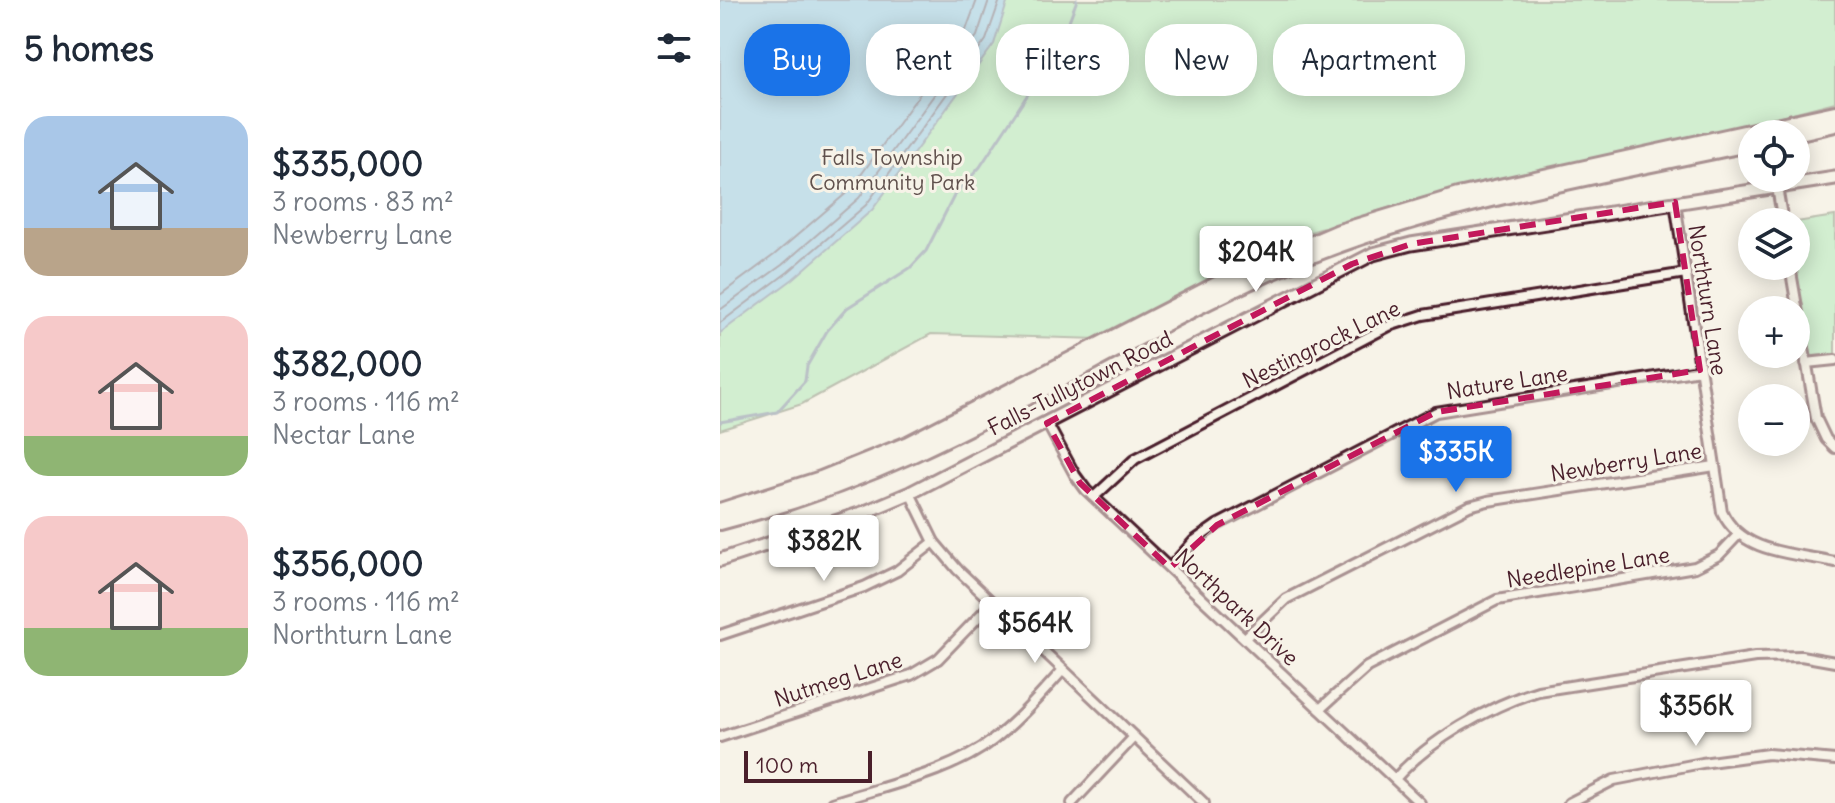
<!DOCTYPE html>
<meta charset="utf-8">
<style>
:root{--surface:#fff;--page:#f2f2f3;--text:#1f2937;--muted:#747a83;--accent:#1a73e8}
body{margin:0;font-family:Delius,sans-serif;background:var(--page);color:var(--text);height:100vh;display:flex;flex-direction:column;font-size:30px;white-space:nowrap}
*{box-sizing:border-box;margin:0}
p{font-size:26px;color:var(--muted)}
.icon{flex:none;width:44px;height:44px;fill:none;stroke:currentColor;stroke-width:2;stroke-linecap:round;stroke-linejoin:round}
.map{position:relative;flex:1;overflow:hidden}
.panel{display:flex;flex-direction:column;background:var(--surface);width:720px}
.panel>*{flex:none}
.banner{position:absolute;left:24px;top:24px;width:760px;height:72px;display:flex;gap:16px}
.controls{position:absolute;left:1018px;top:120px;display:grid;gap:16px}
.controls a{display:grid;place-items:center;width:72px;height:72px;border-radius:50%;background:var(--surface);box-shadow:0 4px 20px #0003;font-size:40px}
.scale{position:absolute;left:24px;bottom:20px;width:128px;box-sizing:border-box;padding-left:8px;border:4px solid #4a1f2b;border-top:0;font-size:22px;line-height:28px;white-space:nowrap;color:#4a1f2b;-webkit-text-stroke:6px #f7f3e8;paint-order:stroke}
.price{position:absolute;translate:-50% -68px;padding:0 18px;border-radius:8px;background:#fff;color:#222;font-size:26px;line-height:52px;filter:drop-shadow(0 2px 4px #0008)}
.price::after{content:'';position:absolute;left:50%;top:48px;width:24px;height:18px;margin-left:-12px;background:inherit;clip-path:polygon(0 0,100% 0,50% 100%)}
.price.selected{background:var(--accent);color:#fff}
ul{padding:0;list-style:none}
li{display:flex;align-items:center;gap:24px;height:200px;padding:0 24px}
li span{display:grid;place-items:center;flex:none;width:224px;height:160px;border-radius:24px;color:#555}
li>.icon{margin-inline-start:auto}
span .icon{width:96px;height:96px;fill:#fffc;stroke-width:1}
li b{font-size:34px}
h2{display:flex;justify-content:space-between;align-items:center;height:96px;padding:0 24px;font-size:34px}
.chip{padding:0 28px;border-radius:32px;background:var(--surface);box-shadow:0 4px 20px #0003;font-size:28px;line-height:72px}
.chip.selected{background:var(--accent);color:#fff}
main{display:flex;flex:1;min-height:0}
.map>svg:first-child{display:block}
.park{fill:#a4e8b4;stroke:#778470;stroke-width:2}
.water{fill:#8ac9eb;stroke:#70859e;stroke-width:2}
.lines{fill:none;stroke-linecap:round;stroke-linejoin:round}
.shore{stroke:#646378;stroke-width:2}
.stream{stroke:#70859e;stroke-width:3}
.street-casing{stroke:#4a1f2b;stroke-width:14}
.secondary-casing{stroke:#4a1f2b;stroke-width:17}
.highway-casing{stroke:#4a1f2b;stroke-width:20}
.street{stroke:#f7f3e8;stroke-width:8}
.secondary{stroke:#f7f3e8;stroke-width:11}
.highway{stroke:#f7f3e8;stroke-width:14}
.marked{fill:none;stroke:#c2185b;stroke-width:6;stroke-dasharray:16 10;stroke-linejoin:round}
.labels{text-anchor:middle;dominant-baseline:central;stroke-width:6;stroke-linejoin:round;paint-order:stroke}
.park-label{font-size:22px;fill:#60514d;stroke:#f7f3e8}
.street-label{font-size:22px;fill:#4a1f2b;stroke:#f7f3e8}
</style>
<main>
<section class="panel">
<h2>5 homes<svg class="icon" aria-label="filters" viewBox="0 0 24 24"><path d="M4 7h16M4 17h16"/><circle cx="9" cy="7" r="2"/><circle cx="15" cy="17" r="2"/></svg></h2>
<ul>
<li><span style="background:linear-gradient(#a9c7e8 70%,#b9a48a 0)"><svg class="icon" aria-label="home" viewBox="0 0 24 24"><path d="M3 11l9-7 9 7M6 9v11h12V9"/></svg></span><div><b>$335,000</b><p>3 rooms · 83 m²</p><p>Newberry Lane</p></div></li>
<li><span style="background:linear-gradient(#f6c9c9 75%,#8fb573 0)"><svg class="icon" aria-label="home" viewBox="0 0 24 24"><path d="M3 11l9-7 9 7M6 9v11h12V9"/></svg></span><div><b>$382,000</b><p>3 rooms · 116 m²</p><p>Nectar Lane</p></div></li>
<li><span style="background:linear-gradient(#f6c9c9 70%,#8fb573 0)"><svg class="icon" aria-label="home" viewBox="0 0 24 24"><path d="M3 11l9-7 9 7M6 9v11h12V9"/></svg></span><div><b>$356,000</b><p>3 rooms · 116 m²</p><p>Northturn Lane</p></div></li>
</ul>
</section>
<div class="map">
<svg width="1115" height="803" viewBox="0 0 1115 803">
<rect width="100%" height="100%" fill="#f7f3e8"/>
<filter id="ink" filterUnits="userSpaceOnUse"><feTurbulence type="fractalNoise" baseFrequency=".0125" numOctaves="2"/><feDisplacementMap in="SourceGraphic" scale="16" xChannelSelector="R" yChannelSelector="G"/><feConvolveMatrix kernelMatrix="1 2 1 2 8 2 1 2 1" color-interpolation-filters="sRGB"/></filter>
<g filter="url(#ink)">
<!-- park -->
<g class="park">
<polygon points="0,0 1115,0 1115,102 1002,131 701,198 587,233 379,339 211,334 82,404 0,430"/>
<polygon points="1115,216 1115,354 1092,356 1089,352 1076,266 1076,222"/>
</g>
<!-- water -->
<polygon class="water" points="0,0 288,0 274,44 152,210 73,279 0,333"/>
<g class="lines">
<!-- shore -->
<g class="shore">
<polyline points="0,295 54,255 130,190 246,30 257,0"/>
<polyline points="0,310 62,265 139,198 257,36 269,0"/>
<polyline points="0,323 68,272 146,205 266,40 280,0"/>
</g>
<!-- stream -->
<polyline class="stream" points="0,422 57,412 85,381 87,366 107,331 127,308 190,268 206,251 235,194 260,167 339,47 357,0"/>
<!-- street casing -->
<g class="street-casing">
<g id="street">
<polyline points="1057,187 1063,222"/>
<path d="M 955,202 L 1002,512 C 1022,554 1074,553 1115,562"/>
<polyline points="1070,266 1096,418 1106,439 1115,448"/>
<polyline points="1086,363 1115,360"/>
<polyline points="327,423 355,475 366,490 700,803"/>
<polyline points="190,493 214,542 237,569 484,803"/>
<polyline points="374,497 415,459 669,326 703,315 966,273"/>
<polyline points="450,568 474,541 497,525 716,412 980,370"/>
<polyline points="0,635 144,587 177,571 214,542"/>
<polyline points="525,638 566,599 749,506 768,501 995,466"/>
<polyline points="600,709 647,667 777,600 975,567 999,555 1018,535"/>
<polyline points="0,737 191,675 218,659 272,603"/>
<path d="M 675,779 C 708,741 769,706 818,691 L 1035,657 L 1081,656 L 1115,662"/>
<path d="M 112,803 C 163,786 231,773 273,740 C 299,720 321,694 343,670"/>
<polyline points="352,803 414,737"/>
<polyline points="849,803 894,780 982,763 1048,754 1115,760"/>
</g>
</g>
<!-- secondary casing -->
<g class="secondary-casing">
<polyline id="secondary" points="0,560 145,512 190,493 653,254 691,244 1115,178"/>
</g>
<!-- highway casing -->
<g class="highway-casing">
<g id="highway">
<polyline points="1071,134 1115,124"/>
<polyline points="0,511 101,479 188,444 504,281 619,232 738,196 1115,113"/>
<path d="M 0,522 C 66,505 131,482 193,454 C 320,396 438,320 565,266 C 714,202 875,177 1032,143"/>
</g>
</g>
<!-- street -->
<use href="#street" class="street"/>
<!-- secondary -->
<use href="#secondary" class="secondary"/>
<!-- highway -->
<use href="#highway" class="highway"/>
</g>
</g>
<!-- marked area -->
<path d="M0 0H1115V803H0ZM 955,202 L 980,370 L 716,412 L 497,525 L 450,568 L 360,483 L 327,423 L 632,264 L 691,244 Z" fill="#f7f3e8" fill-opacity=".55" fill-rule="evenodd"/>
<path class="marked" d="M 955,202 L 980,370 L 716,412 L 497,525 L 450,568 L 360,483 L 327,423 L 632,264 L 691,244 Z"/>
<g class="labels">
<!-- park labels -->
<g class="park-label">
<text x="172" y="157">Falls Township<tspan x="172" dy="25">Community Park</tspan></text>
</g>
<!-- street labels -->
<g class="street-label">
<text transform="translate(988 300) rotate(81)">Northturn Lane</text>
<text transform="translate(601 344) rotate(-26)">Nestingrock Lane</text>
<text transform="translate(787 382) rotate(-9)">Nature Lane</text>
<text transform="translate(360 383) rotate(-27)">Falls-Tullytown Road</text>
<text transform="translate(906 462) rotate(-9)">Newberry Lane</text>
<text transform="translate(868 567) rotate(-9)">Needlepine Lane</text>
<text transform="translate(517 607) rotate(43)">Northpark Drive</text>
<text transform="translate(118 679) rotate(-18)">Nutmeg Lane</text>
</g>
</g>
</svg>
<div class="controls">
<a><svg class="icon" aria-label="locate" viewBox="0 0 24 24"><circle cx="12" cy="12" r="6"/><path d="M12 2v4M12 18v4M2 12h4M18 12h4"/></svg></a>
<a><svg class="icon" aria-label="layers" viewBox="0 0 24 24"><path d="M12 4l9 5-9 5-9-5zM3 14l9 5 9-5"/></svg></a>
<a>+</a>
<a>−</a>
</div>
<div class="scale">100 m</div>
<b class="price" style="left:536px;top:294px">$204K</b>
<b class="price selected" style="left:736px;top:494px">$335K</b>
<b class="price" style="left:104px;top:583px">$382K</b>
<b class="price" style="left:315px;top:665px">$564K</b>
<b class="price" style="left:976px;top:748px">$356K</b>
<div class="banner">
<a class="chip selected">Buy</a>
<a class="chip">Rent</a>
<a class="chip">Filters</a>
<a class="chip">New</a>
<a class="chip">Apartment</a>
</div>
</div>
</main>
